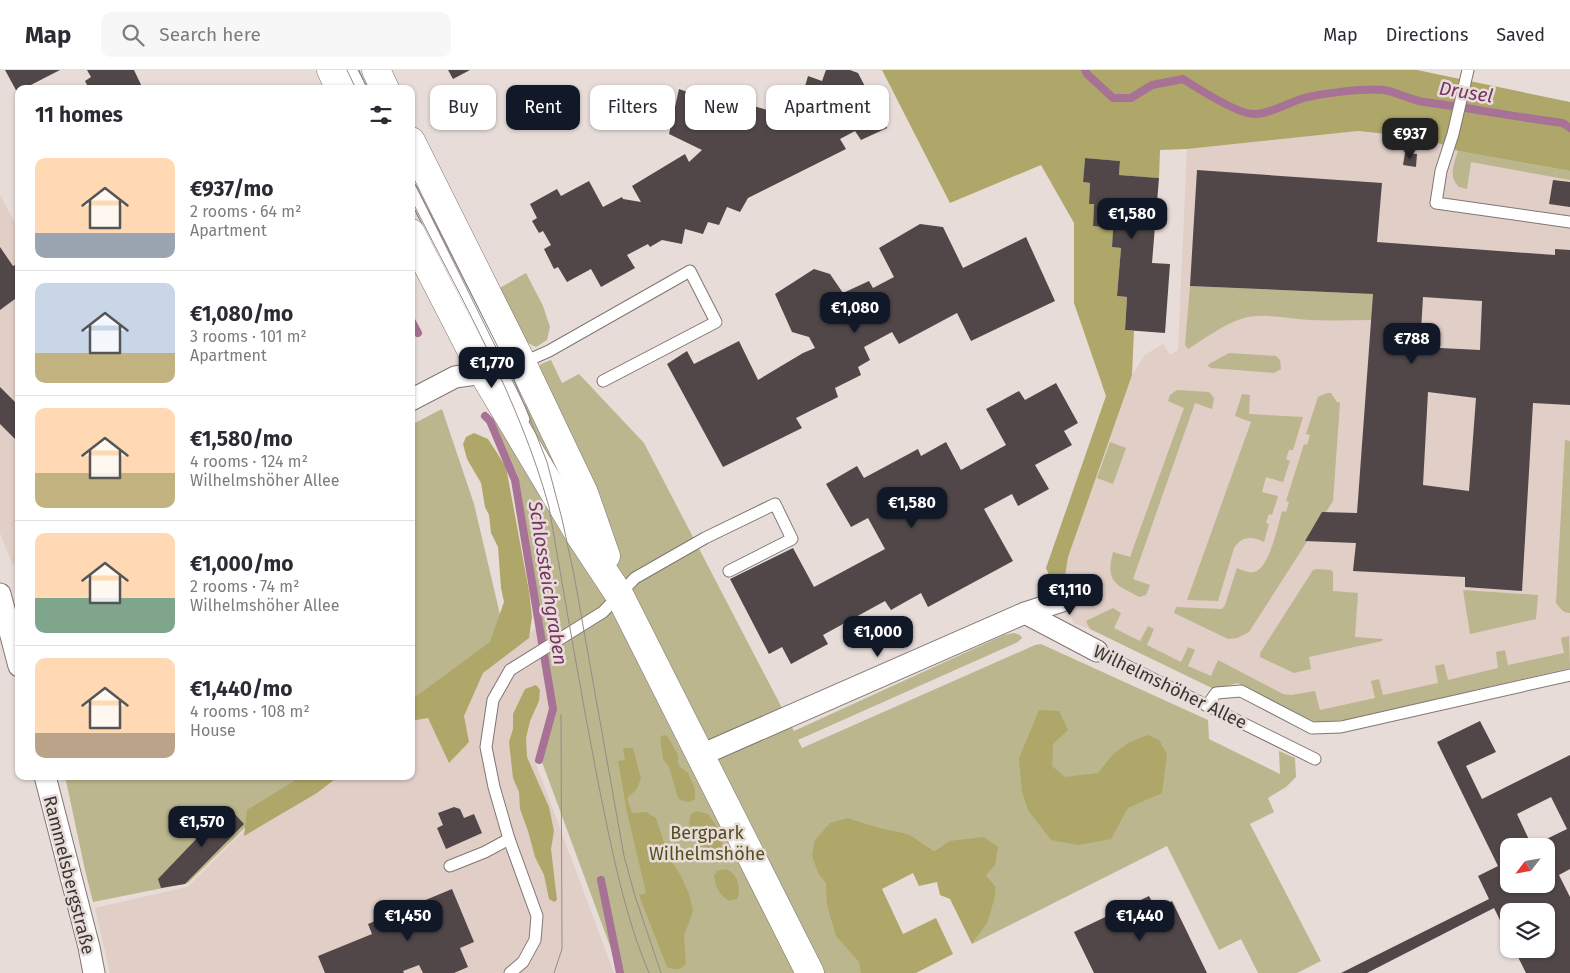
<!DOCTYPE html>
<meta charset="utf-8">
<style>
:root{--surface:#fff;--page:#f7f7f7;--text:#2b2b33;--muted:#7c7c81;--line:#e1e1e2;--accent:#111827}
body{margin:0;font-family:"Fira Sans",sans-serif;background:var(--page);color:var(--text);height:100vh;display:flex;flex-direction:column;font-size:19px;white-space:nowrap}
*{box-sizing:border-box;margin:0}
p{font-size:16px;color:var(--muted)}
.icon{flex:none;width:28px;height:28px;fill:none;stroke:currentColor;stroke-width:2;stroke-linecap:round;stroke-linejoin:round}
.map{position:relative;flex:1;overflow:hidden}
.side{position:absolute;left:15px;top:15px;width:400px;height:695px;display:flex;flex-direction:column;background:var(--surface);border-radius:10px;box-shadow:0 1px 4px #0004}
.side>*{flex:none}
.guide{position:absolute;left:430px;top:15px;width:475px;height:45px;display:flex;gap:10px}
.needle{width:32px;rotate:239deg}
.fabs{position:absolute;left:1500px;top:768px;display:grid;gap:10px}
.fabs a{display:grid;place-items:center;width:55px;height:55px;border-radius:10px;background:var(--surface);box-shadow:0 1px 4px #0004;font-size:25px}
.price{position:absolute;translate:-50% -42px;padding:0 11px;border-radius:10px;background:var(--accent);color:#fff;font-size:16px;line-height:32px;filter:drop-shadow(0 1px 2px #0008)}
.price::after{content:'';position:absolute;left:50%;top:30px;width:15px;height:11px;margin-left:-8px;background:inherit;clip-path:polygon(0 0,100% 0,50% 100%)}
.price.selected{background:#222;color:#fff}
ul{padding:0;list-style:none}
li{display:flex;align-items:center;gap:15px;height:125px;padding:0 20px}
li+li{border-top:1px solid var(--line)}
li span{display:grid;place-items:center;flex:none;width:140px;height:100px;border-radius:10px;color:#555}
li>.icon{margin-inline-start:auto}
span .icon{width:60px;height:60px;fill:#fffc;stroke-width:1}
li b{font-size:21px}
h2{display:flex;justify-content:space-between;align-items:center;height:60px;padding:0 20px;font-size:21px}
.chip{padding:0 18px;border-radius:10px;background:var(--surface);box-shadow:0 1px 4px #0004;font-size:18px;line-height:45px}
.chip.selected{background:var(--accent);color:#fff}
header{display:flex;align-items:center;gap:30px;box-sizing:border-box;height:70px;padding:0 25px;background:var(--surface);border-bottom:1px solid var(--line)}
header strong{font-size:24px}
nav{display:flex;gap:28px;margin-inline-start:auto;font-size:18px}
.search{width:350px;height:45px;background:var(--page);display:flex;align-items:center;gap:12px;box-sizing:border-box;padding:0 18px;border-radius:10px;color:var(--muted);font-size:19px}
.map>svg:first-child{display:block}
.built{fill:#e0cec7}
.green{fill:#bbb68d}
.forest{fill:#afa769}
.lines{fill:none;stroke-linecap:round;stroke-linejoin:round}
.stream{stroke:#a77296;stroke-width:8}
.building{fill:#514749;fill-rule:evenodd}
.service-casing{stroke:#807673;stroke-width:13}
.minor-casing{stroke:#807673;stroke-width:23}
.secondary-casing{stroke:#807673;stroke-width:29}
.service{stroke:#fff;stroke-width:11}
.minor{stroke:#fff;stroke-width:21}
.secondary{stroke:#fff;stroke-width:28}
.tram{stroke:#938c89;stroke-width:1}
.labels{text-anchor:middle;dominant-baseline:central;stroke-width:5;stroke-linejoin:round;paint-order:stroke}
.street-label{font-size:18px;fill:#393533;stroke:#e7dcd8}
.park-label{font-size:18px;fill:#554f1f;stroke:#e7dcd8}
.water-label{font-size:19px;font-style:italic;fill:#763364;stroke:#e7dcd8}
</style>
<header>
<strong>Map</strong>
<div class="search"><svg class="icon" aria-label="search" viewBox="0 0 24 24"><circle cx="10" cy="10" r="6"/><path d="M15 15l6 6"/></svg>Search here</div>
<nav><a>Map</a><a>Directions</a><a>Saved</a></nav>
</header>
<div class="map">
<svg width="1570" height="903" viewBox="0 0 1570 903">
<rect width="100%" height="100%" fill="#e7dcd8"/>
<!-- built -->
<g class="built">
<polygon points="1358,61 1426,68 1458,81 1570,101 1570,598 1351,649 1312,651 1238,613 1214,619 1090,559 1074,553 1046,498 1132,305 1145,285 1163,274 1170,285 1178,280 1187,79"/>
<polygon points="0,125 19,160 19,498 12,493 0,463"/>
<polygon points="537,558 549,641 535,691 614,903 110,903 95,838 187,817 250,755 334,706 411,706 411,649 512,573"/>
</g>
<!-- green -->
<g class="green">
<path d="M 1458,81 L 1570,101 L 1570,110 L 1471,92 L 1467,119 L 1459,117 C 1448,106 1454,94 1458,81 Z"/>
<polygon points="526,203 543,236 550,257 547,270 536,277 524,271 498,219"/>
<path d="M 1190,216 L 1373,224 L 1372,250 C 1351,250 1331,251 1310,250 C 1287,249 1260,241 1238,250 C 1220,257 1204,269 1188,279 L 1185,275 Z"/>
<polygon points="1229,283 1276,286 1280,290 1281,299 1274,303 1211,298 1208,296 1209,294"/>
<polygon points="551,290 562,313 579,304 644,373 794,661 1004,565 1014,563 1020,565 1022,568 1018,572 798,670 802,678 1035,575 1041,574 1208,650 1209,669 1280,704 1279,681 1295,688 1296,707 1286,717 1268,728 1274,742 1250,754 1321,891 1297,903 1258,903 1241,869 1219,880 1167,776 972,874 987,854 996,817 986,805 949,771 934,781 909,764 881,758 848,748 909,903 620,903 542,692 556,639 518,406 494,351 548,321 537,298 541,294"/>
<path d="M 1177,320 L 1209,322 L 1214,328 L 1212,339 L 1195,333 L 1133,509 L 1150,515 L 1146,525 L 1140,527 C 1116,515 1105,512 1113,482 L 1130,487 L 1184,338 L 1168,331 L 1170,325 Z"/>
<path d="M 1327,323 L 1331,323 L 1337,332 L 1340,333 L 1333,431 L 1249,562 L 1237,568 L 1228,569 L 1174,543 L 1176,537 L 1222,539 L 1225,535 L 1237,498 C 1242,500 1248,503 1253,502 C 1269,501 1278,455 1282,441 L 1286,442 L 1289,432 L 1286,431 L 1304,374 L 1307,375 L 1310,365 L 1306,364 L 1318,327 Z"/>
<path d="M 1242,324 L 1250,325 L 1249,344 L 1303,347 L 1293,380 L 1289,380 L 1286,389 L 1290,391 L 1283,412 L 1266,407 L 1262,422 L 1278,426 L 1272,445 L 1269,444 L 1266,453 L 1269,454 L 1264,472 C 1252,466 1242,466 1234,478 L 1218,531 L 1187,530 L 1251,352 L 1235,346 Z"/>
<polygon points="442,339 474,434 506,570 411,645 411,355"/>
<path d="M 1565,370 L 1570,371 L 1570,543 C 1563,543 1560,538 1556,533 Z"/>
<polygon points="1110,372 1126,378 1113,414 1097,408"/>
<polygon points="1316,499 1331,500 1333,502 1333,521 1358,523 1355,567 1383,569 1382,571 1309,587 1311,599 1294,603 1260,587 1260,583 1313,500"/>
<polygon points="1463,520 1538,525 1536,549 1470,564"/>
<polygon points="1113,538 1121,543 1114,558 1140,571 1148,556 1154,559 1147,575 1181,592 1188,577 1195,580 1188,596 1211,606 1218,590 1283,624 1291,625 1315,621 1320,640 1375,628 1371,611 1379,609 1383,625 1438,613 1435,596 1444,594 1448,610 1498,598 1496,582 1505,580 1508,595 1564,583 1561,568 1569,566 1570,598 1351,649 1325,653 1312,651 1238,613 1214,619 1090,559 1086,551"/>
<polygon points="65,706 328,706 257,746 188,813 93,832 85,800"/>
</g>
<!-- forest -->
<g class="forest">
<polygon points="882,0 1417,0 1570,32 1570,101 1458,81 1426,68 1358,61 1187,79 1160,80 1159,108 1119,105 1120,91 1085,88 1083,112 1090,113 1089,134 1094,134 1093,156 1113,158 1112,177 1121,178 1117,226 1127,227 1125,260 1134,261 1132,305 1068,487 1065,506 1052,512 1046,498 1106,326 1074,233 1074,153 1041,95 950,133"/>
<polygon points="474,363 488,369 506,397 529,521 532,547 529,568 483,603 464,646 469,672 449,693 428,648 416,650 411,653 411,630 490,572 504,532 501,518 498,477 491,463 489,445 485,437 481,413 467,389 463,374 466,367"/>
<polygon points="536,615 540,620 539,631 530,651 526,668 527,687 549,737 554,761 551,779 557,830 554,832 549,829 544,805 535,787 528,761 520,739 519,722 513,708 509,672 513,659 513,644 525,619"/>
<polygon points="1039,640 1059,641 1068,660 1053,674 1052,696 1065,707 1098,703 1114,683 1130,672 1148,665 1159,670 1167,684 1162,723 1128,738 1111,769 1078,775 1051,770 1028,740 1022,722 1019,688"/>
<polygon points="664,665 668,667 678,685 678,693 680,697 688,703 695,719 695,729 690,732 683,731 678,728 669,697 663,689 660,667"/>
<path d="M 623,678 L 633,678 L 641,709 L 636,720 L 627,728 L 632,743 L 646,742 L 656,748 L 669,788 L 681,806 L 689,824 L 693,841 L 684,866 L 686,894 C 679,901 675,900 667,897 L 639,825 L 646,823 L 627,742 L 618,691 L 625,690 Z"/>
<polygon points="302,706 339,706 317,723 244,766 247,740"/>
<path d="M 696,741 L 708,744 C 719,759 725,766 720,785 L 712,790 L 703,787 L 689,753 L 691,744 Z"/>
<polygon points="848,748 881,758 909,764 934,781 949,771 984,767 998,777 995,795 986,805 996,817 994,830 987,854 972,874 950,829 940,825 937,812 919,816 913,803 882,819 903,864 936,848 953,884 916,903 861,903 859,892 836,866 827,835 826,813 818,803 812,785 815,770 830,753"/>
<path d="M 726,799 C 737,803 742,818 737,829 L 729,831 C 719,825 715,816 714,805 L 717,801 Z"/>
</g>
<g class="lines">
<!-- stream -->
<g class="stream">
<path d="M 1085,0 L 1087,4 L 1113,28 L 1131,28 L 1152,15 L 1183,9 C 1197,18 1239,45 1254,44 C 1271,44 1289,32 1304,28 C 1323,23 1365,18 1384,20 C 1397,22 1410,30 1424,32 C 1470,38 1516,47 1563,53 L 1570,58"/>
<polyline points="411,250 418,263"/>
<polyline points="485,346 490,351 515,410 553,639 539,690"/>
<polyline points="601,810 620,903"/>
</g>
</g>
<!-- building -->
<g class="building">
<polygon points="5,0 60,0 23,19 19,19 17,22"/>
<polygon points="87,0 134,0 143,19 89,19 85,11 91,7"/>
<polygon points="448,0 470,0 453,9"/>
<polygon points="826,0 850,0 858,3 887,58 861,70 855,61 840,69 846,79 748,128 740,142 727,137 719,155 708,152 703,164 685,159 682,174 662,170 650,177 648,174 627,185 635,198 601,217 591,199 567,212 558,197 554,199 544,179 551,175 543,161 539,163 532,151 537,148 530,134 557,119 561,126 589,111 603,137 622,127 623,129 641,132 632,116 685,84 689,92 702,80 669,64 679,19 749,44 750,35 767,40 770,28 784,32 790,20 803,23 808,6 822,11"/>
<polygon points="1405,83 1417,84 1416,97 1403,95"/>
<polygon points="1085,88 1120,91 1119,105 1159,108 1152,193 1170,194 1165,263 1125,260 1127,227 1117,226 1121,178 1112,177 1113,158 1093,156 1094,134 1089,134 1090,113 1083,112"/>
<path d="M 1197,100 L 1382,113 L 1377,172 L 1555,185 L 1555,179 L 1570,180 L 1570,335 L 1533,333 L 1522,521 L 1465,517 L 1465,507 L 1353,501 L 1356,473 L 1305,471 L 1322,442 L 1357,443 L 1373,224 L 1190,216 ZM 1423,227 L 1482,231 L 1480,280 L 1420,277 ZM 1428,322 L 1476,328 L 1469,421 L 1423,415 Z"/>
<polygon points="1553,110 1570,112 1570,137 1549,134"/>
<polygon points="920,154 943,157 963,198 1026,167 1055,231 971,271 957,243 899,274 892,262 864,277 870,290 858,297 861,305 835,318 838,327 796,348 802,358 723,397 667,294 687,281 694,294 739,271 758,310 803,283 815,278 809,267 792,262 775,224 814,199 830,204 843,223 869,211 873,218 894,207 879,178"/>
<polygon points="0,177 13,196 19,193 19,226 0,240"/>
<polygon points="1056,313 1078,353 1064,361 1072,375 1035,395 1049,419 1018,436 1012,424 984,439 1013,491 928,537 921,523 891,540 885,531 823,565 828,574 791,594 782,577 769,584 730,509 793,478 814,517 885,479 868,448 851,457 826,414 857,396 864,408 918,379 921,386 946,372 961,400 1006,375 986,339 1019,321 1025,330"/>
<polygon points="0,317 19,336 19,365 15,369 0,354"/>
<path d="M 1480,651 L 1496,682 L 1466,696 L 1482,729 L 1570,685 L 1570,799 L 1559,805 L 1570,827 L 1570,903 L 1526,903 L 1514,879 L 1546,879 L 1546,841 L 1509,841 L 1509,868 L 1494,838 L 1367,903 L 1341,903 L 1489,829 L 1478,806 L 1498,796 L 1437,672 ZM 1551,727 L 1567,759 L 1532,776 L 1517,744 ZM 1509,776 L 1546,776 L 1546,814 L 1509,814 Z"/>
<polygon points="454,737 460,739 464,748 474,744 482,763 446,779 437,758 443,755 438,743"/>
<polygon points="229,738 244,754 185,814 161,818 158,809 202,763 199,759 217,740 223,745"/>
<polygon points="452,819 474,872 460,878 468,897 454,903 423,903 419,895 403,901 404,903 325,903 318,886 372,864 368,854"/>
<polygon points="1149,826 1156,839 1172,831 1207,903 1094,903 1074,862"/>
</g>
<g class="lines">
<!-- service casing -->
<g class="service-casing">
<g id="service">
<polyline points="352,0 361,19"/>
<polyline points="1468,0 1453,64 1441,101 1436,133 1570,152"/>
<polyline points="411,119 502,298 524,349"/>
<polyline points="522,293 549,281 690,201 716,252 603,311"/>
<polyline points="1097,581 1315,689"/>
<polyline points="1207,636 1216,623 1241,621 1312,658 1341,657 1570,605"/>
<polyline points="450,796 485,782 509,769"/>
<polyline points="510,903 523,892 535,870 537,846 509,769 494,717 486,677 493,630 510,600 603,542 635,508 705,468 775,434 792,469 729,501"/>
</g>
</g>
<!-- minor casing -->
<g class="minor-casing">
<g id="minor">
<polyline points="411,330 455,307 483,303 522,293"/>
<polyline points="0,524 19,596"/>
<polyline points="1025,543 1097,581"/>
<polyline points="701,685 1025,543 1062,531 1072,525"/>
<polyline points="45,706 89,877 94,903"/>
</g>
</g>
<!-- secondary casing -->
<g class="secondary-casing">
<g id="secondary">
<polyline points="331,0 340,19"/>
<polyline points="376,0 385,19"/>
<polyline points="411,71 522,293 584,423 606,486"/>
<polyline points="411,163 483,303 579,464 620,526 810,903"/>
</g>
</g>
<!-- service -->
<use href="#service" class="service"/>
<!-- minor -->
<use href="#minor" class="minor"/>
<!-- secondary -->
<use href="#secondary" class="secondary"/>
<!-- tram -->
<g class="tram">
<polyline points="347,0 356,19"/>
<polyline points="358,0 368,19"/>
<polyline points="411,106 525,336 547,392 562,449 574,505 624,786 635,826 661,903"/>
<path d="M 411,129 C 461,229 519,328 549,437 C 565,530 581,624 599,717 C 612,780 624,844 649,903"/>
<polyline points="554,903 562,879 561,645"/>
</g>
</g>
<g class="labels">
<!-- street labels -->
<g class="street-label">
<text transform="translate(1170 617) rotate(26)">Wilhelmshöher Allee</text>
<text transform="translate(69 805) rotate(76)">Rammelsbergstraße</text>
</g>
<!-- park labels -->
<g class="park-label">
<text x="707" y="763">Bergpark<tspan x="707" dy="21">Wilhelmshöhe</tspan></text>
</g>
<!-- water labels -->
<g class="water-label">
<text transform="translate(1466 22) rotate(9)">Drusel</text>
<text transform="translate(548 513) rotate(81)">Schlossteichgraben</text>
</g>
</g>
</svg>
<div class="fabs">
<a><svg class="needle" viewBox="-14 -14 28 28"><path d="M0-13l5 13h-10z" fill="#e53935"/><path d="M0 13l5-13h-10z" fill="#7c7c81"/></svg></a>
<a><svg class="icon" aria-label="layers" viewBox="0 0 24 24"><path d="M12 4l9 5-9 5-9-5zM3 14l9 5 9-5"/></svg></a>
</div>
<b class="price selected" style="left:1410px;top:90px">€937</b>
<b class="price" style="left:1132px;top:170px">€1,580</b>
<b class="price" style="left:855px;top:264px">€1,080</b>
<b class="price" style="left:1412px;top:295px">€788</b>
<b class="price" style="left:492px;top:319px">€1,770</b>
<b class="price" style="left:912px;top:459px">€1,580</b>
<b class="price" style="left:1070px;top:546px">€1,110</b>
<b class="price" style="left:878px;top:588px">€1,000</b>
<b class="price" style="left:202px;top:778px">€1,570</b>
<b class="price" style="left:408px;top:872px">€1,450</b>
<b class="price" style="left:1140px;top:872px">€1,440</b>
<div class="guide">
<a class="chip">Buy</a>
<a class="chip selected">Rent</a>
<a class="chip">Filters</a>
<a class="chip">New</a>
<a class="chip">Apartment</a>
</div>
<section class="side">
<h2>11 homes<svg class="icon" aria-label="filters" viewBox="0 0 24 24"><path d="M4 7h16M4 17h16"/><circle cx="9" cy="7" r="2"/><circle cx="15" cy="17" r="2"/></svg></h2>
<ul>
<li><span style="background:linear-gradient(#ffd9b3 75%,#9aa5b1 0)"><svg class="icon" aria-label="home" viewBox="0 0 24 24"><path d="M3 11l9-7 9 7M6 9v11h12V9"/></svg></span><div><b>€937/mo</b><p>2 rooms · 64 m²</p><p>Apartment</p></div></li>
<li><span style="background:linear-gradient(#c9d6e8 70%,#c2b280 0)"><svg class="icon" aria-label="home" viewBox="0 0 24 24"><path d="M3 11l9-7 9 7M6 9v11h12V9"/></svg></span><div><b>€1,080/mo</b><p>3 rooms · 101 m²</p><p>Apartment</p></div></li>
<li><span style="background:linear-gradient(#ffd9b3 65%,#c2b280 0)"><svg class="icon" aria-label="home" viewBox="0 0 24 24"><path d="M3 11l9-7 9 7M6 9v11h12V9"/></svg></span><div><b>€1,580/mo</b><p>4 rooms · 124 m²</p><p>Wilhelmshöher Allee</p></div></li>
<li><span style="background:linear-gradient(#ffd9b3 65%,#7fa58c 0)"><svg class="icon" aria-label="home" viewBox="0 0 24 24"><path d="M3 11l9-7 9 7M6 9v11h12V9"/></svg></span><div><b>€1,000/mo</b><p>2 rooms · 74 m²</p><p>Wilhelmshöher Allee</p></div></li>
<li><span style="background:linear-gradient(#ffd9b3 75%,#b9a48a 0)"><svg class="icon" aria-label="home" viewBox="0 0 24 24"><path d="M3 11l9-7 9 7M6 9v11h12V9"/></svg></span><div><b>€1,440/mo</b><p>4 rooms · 108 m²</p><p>House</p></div></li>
</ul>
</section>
</div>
